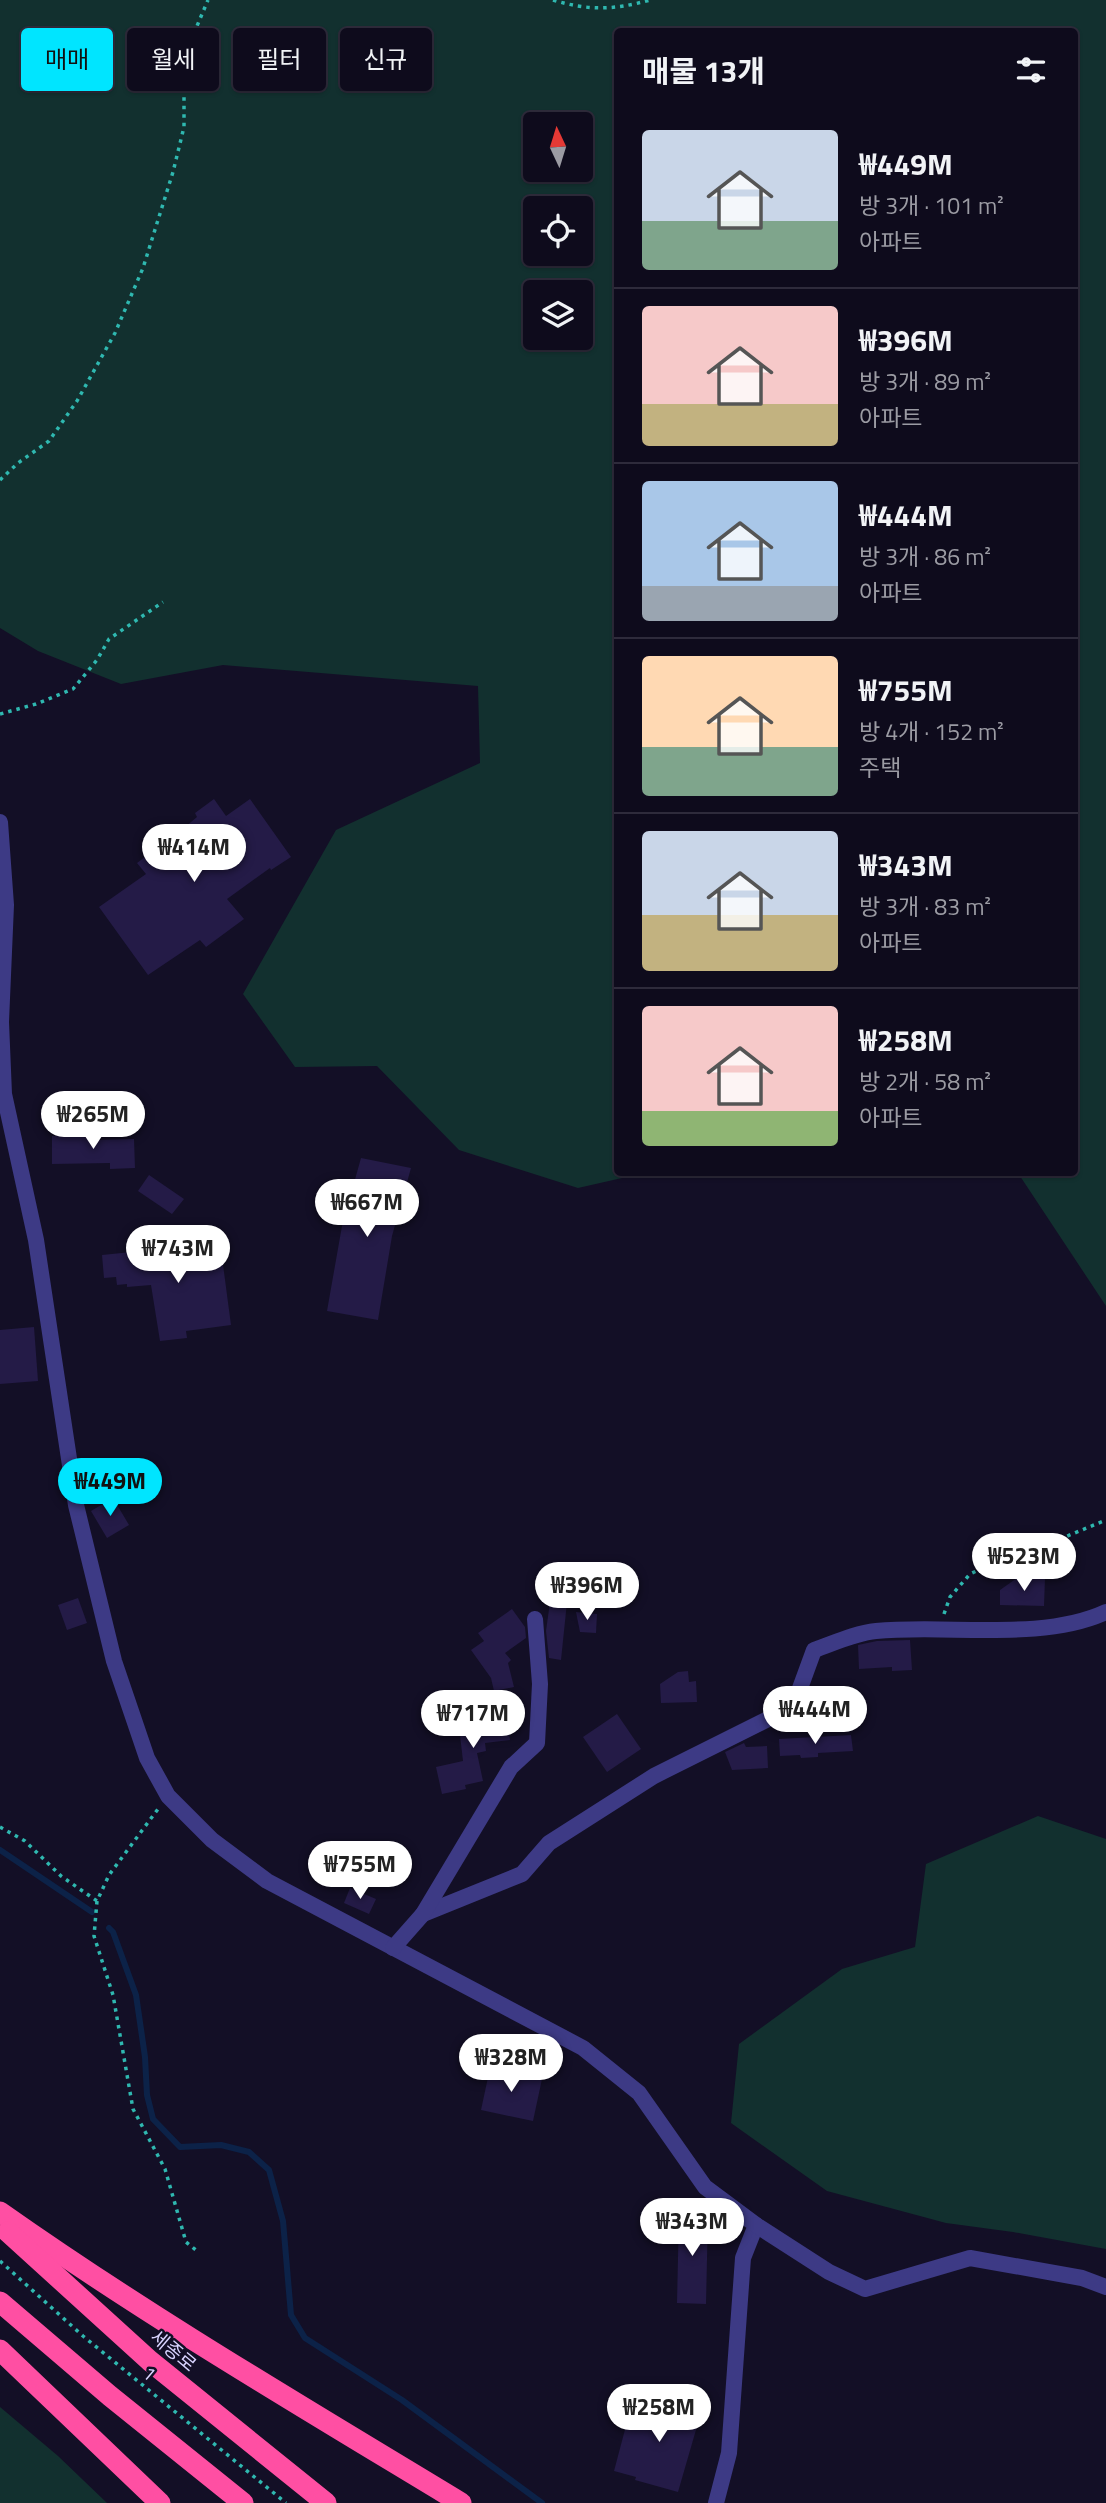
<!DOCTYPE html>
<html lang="ko">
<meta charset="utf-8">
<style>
:root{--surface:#0e0b1c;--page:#1c1929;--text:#f1f3f6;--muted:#9b9ba3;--line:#2e2b3b;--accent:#00e5ff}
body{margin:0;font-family:"Titillium Web","Noto Sans KR",sans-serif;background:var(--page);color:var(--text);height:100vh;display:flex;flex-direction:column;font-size:26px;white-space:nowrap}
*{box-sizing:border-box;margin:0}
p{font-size:23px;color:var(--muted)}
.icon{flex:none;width:38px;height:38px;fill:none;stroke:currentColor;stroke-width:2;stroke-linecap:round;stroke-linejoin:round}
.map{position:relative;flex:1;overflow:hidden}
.side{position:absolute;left:614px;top:28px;width:464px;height:1148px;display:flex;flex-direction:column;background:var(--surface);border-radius:7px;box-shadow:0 2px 5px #0004,0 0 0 2px var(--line)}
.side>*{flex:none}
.top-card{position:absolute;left:21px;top:28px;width:488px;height:63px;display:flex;gap:14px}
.needle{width:46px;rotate:356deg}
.fabs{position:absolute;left:523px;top:112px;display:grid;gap:14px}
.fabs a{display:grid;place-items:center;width:70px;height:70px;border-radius:7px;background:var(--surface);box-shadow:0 2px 5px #0004,0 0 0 2px var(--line);font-size:35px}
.price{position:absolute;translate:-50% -60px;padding:0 16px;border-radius:24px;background:#fff;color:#222;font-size:23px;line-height:46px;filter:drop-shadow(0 2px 4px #0008)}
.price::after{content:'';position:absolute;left:50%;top:42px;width:21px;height:16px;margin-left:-10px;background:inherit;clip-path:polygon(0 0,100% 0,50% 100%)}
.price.active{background:var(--accent);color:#111}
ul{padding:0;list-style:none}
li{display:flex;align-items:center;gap:21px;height:175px;padding:0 28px}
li+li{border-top:2px solid var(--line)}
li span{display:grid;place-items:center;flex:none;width:196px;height:140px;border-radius:7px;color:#555}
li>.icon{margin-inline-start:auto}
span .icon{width:84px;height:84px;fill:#fffc;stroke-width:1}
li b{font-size:30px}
h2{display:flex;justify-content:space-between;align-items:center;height:84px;padding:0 28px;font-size:30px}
.pill{padding:0 24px;border-radius:7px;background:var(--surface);box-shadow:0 2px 5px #0004,0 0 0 2px var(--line);font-size:24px;line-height:63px}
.pill.active{background:var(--accent);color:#111}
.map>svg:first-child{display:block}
.green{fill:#12302f;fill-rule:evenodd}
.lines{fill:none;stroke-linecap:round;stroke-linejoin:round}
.stream{stroke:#0c2248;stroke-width:6}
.building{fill:#241b47}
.path{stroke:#2fb8b0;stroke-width:3.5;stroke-dasharray:3.5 5;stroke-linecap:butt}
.street{stroke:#3d3a85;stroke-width:16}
.highway{stroke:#ff4fa3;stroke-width:21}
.labels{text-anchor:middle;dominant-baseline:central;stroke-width:5;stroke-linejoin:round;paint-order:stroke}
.street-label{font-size:19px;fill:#d9d4ff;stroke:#130f26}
</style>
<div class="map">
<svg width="1106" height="2503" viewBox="0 0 1106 2503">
<rect width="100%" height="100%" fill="#130f26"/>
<!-- green -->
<g class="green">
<path d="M 0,0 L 1106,0 L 1106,1306 L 1018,1173 L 1074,1172 L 1074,32 L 618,32 L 618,1172 L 644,1173 L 578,1188 L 459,1150 L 377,1066 L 295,1067 L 243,994 L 336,830 L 480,763 L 478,686 L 223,665 L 121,684 L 38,651 L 0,628 ZM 581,124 L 581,170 L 536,170 L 536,124 ZM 581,208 L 581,254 L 536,254 L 536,208 ZM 536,292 L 581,292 L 581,338 L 536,338 Z"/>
<polygon points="1038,1816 1106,1839 1106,2249 1013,2232 946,2223 827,2191 731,2123 739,2044 842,1969 915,1947 926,1864"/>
<polygon points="0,2407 58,2456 107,2503 0,2503"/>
</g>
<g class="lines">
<!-- stream -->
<g class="stream">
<polyline points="0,1850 92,1912"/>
<polyline points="109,1928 113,1932 136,1995 145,2057 147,2095 153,2119 180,2147 221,2145 249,2152 269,2170 283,2221 291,2315 305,2338 402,2400 542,2503"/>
</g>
</g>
<!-- building -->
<g class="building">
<polygon points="214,799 226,816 250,799 291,857 271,870 270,868 227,899 244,919 206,947 200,940 148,975 99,907 146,874 137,863 154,850 155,852 197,817 195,813"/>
<polygon points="94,1135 94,1140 134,1139 135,1168 110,1169 110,1163 52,1164 52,1136"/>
<polygon points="361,1158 411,1168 392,1236 378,1320 327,1311 342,1226"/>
<polygon points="149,1175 184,1199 172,1214 138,1191"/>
<polygon points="220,1242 231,1325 186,1331 187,1338 160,1341 151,1285 127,1287 127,1284 117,1285 116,1277 104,1278 102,1255 161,1249 161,1246"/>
<polygon points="34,1327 38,1381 0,1384 0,1330"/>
<polygon points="113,1498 129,1525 107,1538 91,1511"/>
<polygon points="1017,1578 1045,1578 1044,1606 1000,1605 1000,1590"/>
<polygon points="78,1598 87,1623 67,1630 58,1605"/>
<polygon points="550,1602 567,1602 561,1660 549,1658 546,1631"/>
<polygon points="512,1609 525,1627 526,1638 505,1653 511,1660 508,1663 514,1687 494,1691 491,1678 471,1650 484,1641 478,1633"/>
<polygon points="576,1612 597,1614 596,1633 580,1632"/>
<polygon points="910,1640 912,1670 892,1671 892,1667 859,1669 858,1645 877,1641"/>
<polygon points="688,1671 689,1682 696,1681 697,1702 661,1703 660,1684 678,1672"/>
<polygon points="506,1712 510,1740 485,1743 486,1751 477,1753 483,1781 465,1785 466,1789 442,1794 436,1767 463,1761 458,1718"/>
<polygon points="617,1714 641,1749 607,1772 583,1737"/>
<polygon points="851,1735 853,1751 818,1753 818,1757 801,1758 800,1755 780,1756 779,1739"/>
<polygon points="744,1743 746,1747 767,1746 768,1768 732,1770 725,1752"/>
<polygon points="350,1888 376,1899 369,1914 344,1903"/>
<polygon points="490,2068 542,2079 533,2121 481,2110"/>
<polygon points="679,2213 708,2214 706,2304 677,2303"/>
<polygon points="659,2397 702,2409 678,2492 635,2480 636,2477 614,2471 631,2407 654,2413"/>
</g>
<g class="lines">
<!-- path -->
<g class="path">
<path d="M 553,0 C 589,11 614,10 650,0"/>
<polyline points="0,480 18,463 49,441 77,401 115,333 143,268 173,172 184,127 184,86 197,26 208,0"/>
<polyline points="0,714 36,704 73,689 97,660 109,639 163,602"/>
<polyline points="944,1614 950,1597 970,1574 998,1561 1048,1544 1106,1520"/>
<polyline points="0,1827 25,1841 61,1876 97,1901 109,1875 158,1809"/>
<polyline points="97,1901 94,1936 113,1995 133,2109 165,2169 186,2242 197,2251"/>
<polyline points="0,2261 83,2336 286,2503"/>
</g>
<!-- street -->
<g class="street">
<polyline points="0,822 6,905 1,1022 4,1094 36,1240 76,1505 114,1661 147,1758 168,1796 212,1840 267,1881 583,2048 639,2093 705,2187 756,2225 743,2258 729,2453 716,2503"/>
<path d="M 423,1914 L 522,1874 L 549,1843 L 654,1776 L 770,1718 L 799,1691 L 814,1650 C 834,1643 855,1633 876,1631 C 948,1624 1041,1642 1106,1612"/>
<polyline points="393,1948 423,1914 511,1767 537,1743 540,1684 535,1619"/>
<polyline points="756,2225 829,2272 865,2289 970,2258 1082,2278 1106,2287"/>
</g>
<!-- highway -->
<g class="highway">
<path d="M 0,2212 C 149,2317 306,2409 461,2503"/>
<polyline points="8,2232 150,2361 326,2503"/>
<polyline points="0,2302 110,2396 243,2503"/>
<polyline points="0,2350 160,2503"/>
</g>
</g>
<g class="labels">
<!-- street labels -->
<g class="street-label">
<text transform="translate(174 2350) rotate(40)">세종로</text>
<text transform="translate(150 2373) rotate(40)">1</text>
</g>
</g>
</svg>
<div class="fabs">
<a><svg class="needle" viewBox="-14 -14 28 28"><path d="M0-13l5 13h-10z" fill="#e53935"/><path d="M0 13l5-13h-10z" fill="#9b9ba3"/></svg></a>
<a><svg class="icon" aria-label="locate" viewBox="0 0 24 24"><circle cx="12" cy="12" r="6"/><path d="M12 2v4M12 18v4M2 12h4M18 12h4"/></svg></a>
<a><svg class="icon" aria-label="layers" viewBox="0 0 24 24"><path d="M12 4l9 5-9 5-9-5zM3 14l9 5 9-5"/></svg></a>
</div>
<b class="price" style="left:194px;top:884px">₩414M</b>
<b class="price" style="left:93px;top:1151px">₩265M</b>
<b class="price" style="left:367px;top:1239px">₩667M</b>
<b class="price" style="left:178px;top:1285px">₩743M</b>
<b class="price active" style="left:110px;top:1518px">₩449M</b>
<b class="price" style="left:1024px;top:1593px">₩523M</b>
<b class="price" style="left:587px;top:1622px">₩396M</b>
<b class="price" style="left:815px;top:1746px">₩444M</b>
<b class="price" style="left:473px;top:1750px">₩717M</b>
<b class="price" style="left:360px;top:1901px">₩755M</b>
<b class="price" style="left:511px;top:2094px">₩328M</b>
<b class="price" style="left:692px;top:2258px">₩343M</b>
<b class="price" style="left:659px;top:2444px">₩258M</b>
<div class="top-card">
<a class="pill active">매매</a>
<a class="pill">월세</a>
<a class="pill">필터</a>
<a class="pill">신규</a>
</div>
<section class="side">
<h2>매물 13개<svg class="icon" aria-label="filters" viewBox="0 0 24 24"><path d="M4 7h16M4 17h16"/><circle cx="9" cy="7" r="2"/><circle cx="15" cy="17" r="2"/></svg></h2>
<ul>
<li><span style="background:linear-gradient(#c9d6e8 65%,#7fa58c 0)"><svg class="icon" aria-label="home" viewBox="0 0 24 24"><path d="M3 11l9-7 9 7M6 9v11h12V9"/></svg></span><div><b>₩449M</b><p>방 3개 · 101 m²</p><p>아파트</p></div></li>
<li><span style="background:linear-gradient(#f6c9c9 70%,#c2b280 0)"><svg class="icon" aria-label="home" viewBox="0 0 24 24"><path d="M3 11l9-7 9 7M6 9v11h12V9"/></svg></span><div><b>₩396M</b><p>방 3개 · 89 m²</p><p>아파트</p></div></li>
<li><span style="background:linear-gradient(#a9c7e8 75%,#9aa5b1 0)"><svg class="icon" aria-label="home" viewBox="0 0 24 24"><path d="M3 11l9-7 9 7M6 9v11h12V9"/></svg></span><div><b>₩444M</b><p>방 3개 · 86 m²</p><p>아파트</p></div></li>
<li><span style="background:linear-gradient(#ffd9b3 65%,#7fa58c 0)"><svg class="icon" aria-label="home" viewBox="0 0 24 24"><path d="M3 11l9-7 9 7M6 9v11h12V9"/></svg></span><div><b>₩755M</b><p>방 4개 · 152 m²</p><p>주택</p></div></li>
<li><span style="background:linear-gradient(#c9d6e8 60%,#c2b280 0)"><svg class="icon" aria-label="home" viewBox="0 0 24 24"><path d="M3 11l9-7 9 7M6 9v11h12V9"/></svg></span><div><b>₩343M</b><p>방 3개 · 83 m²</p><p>아파트</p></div></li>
<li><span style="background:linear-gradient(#f6c9c9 75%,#8fb573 0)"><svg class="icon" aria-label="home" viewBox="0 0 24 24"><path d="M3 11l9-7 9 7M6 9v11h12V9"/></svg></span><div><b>₩258M</b><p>방 2개 · 58 m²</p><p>아파트</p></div></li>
</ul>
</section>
</div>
